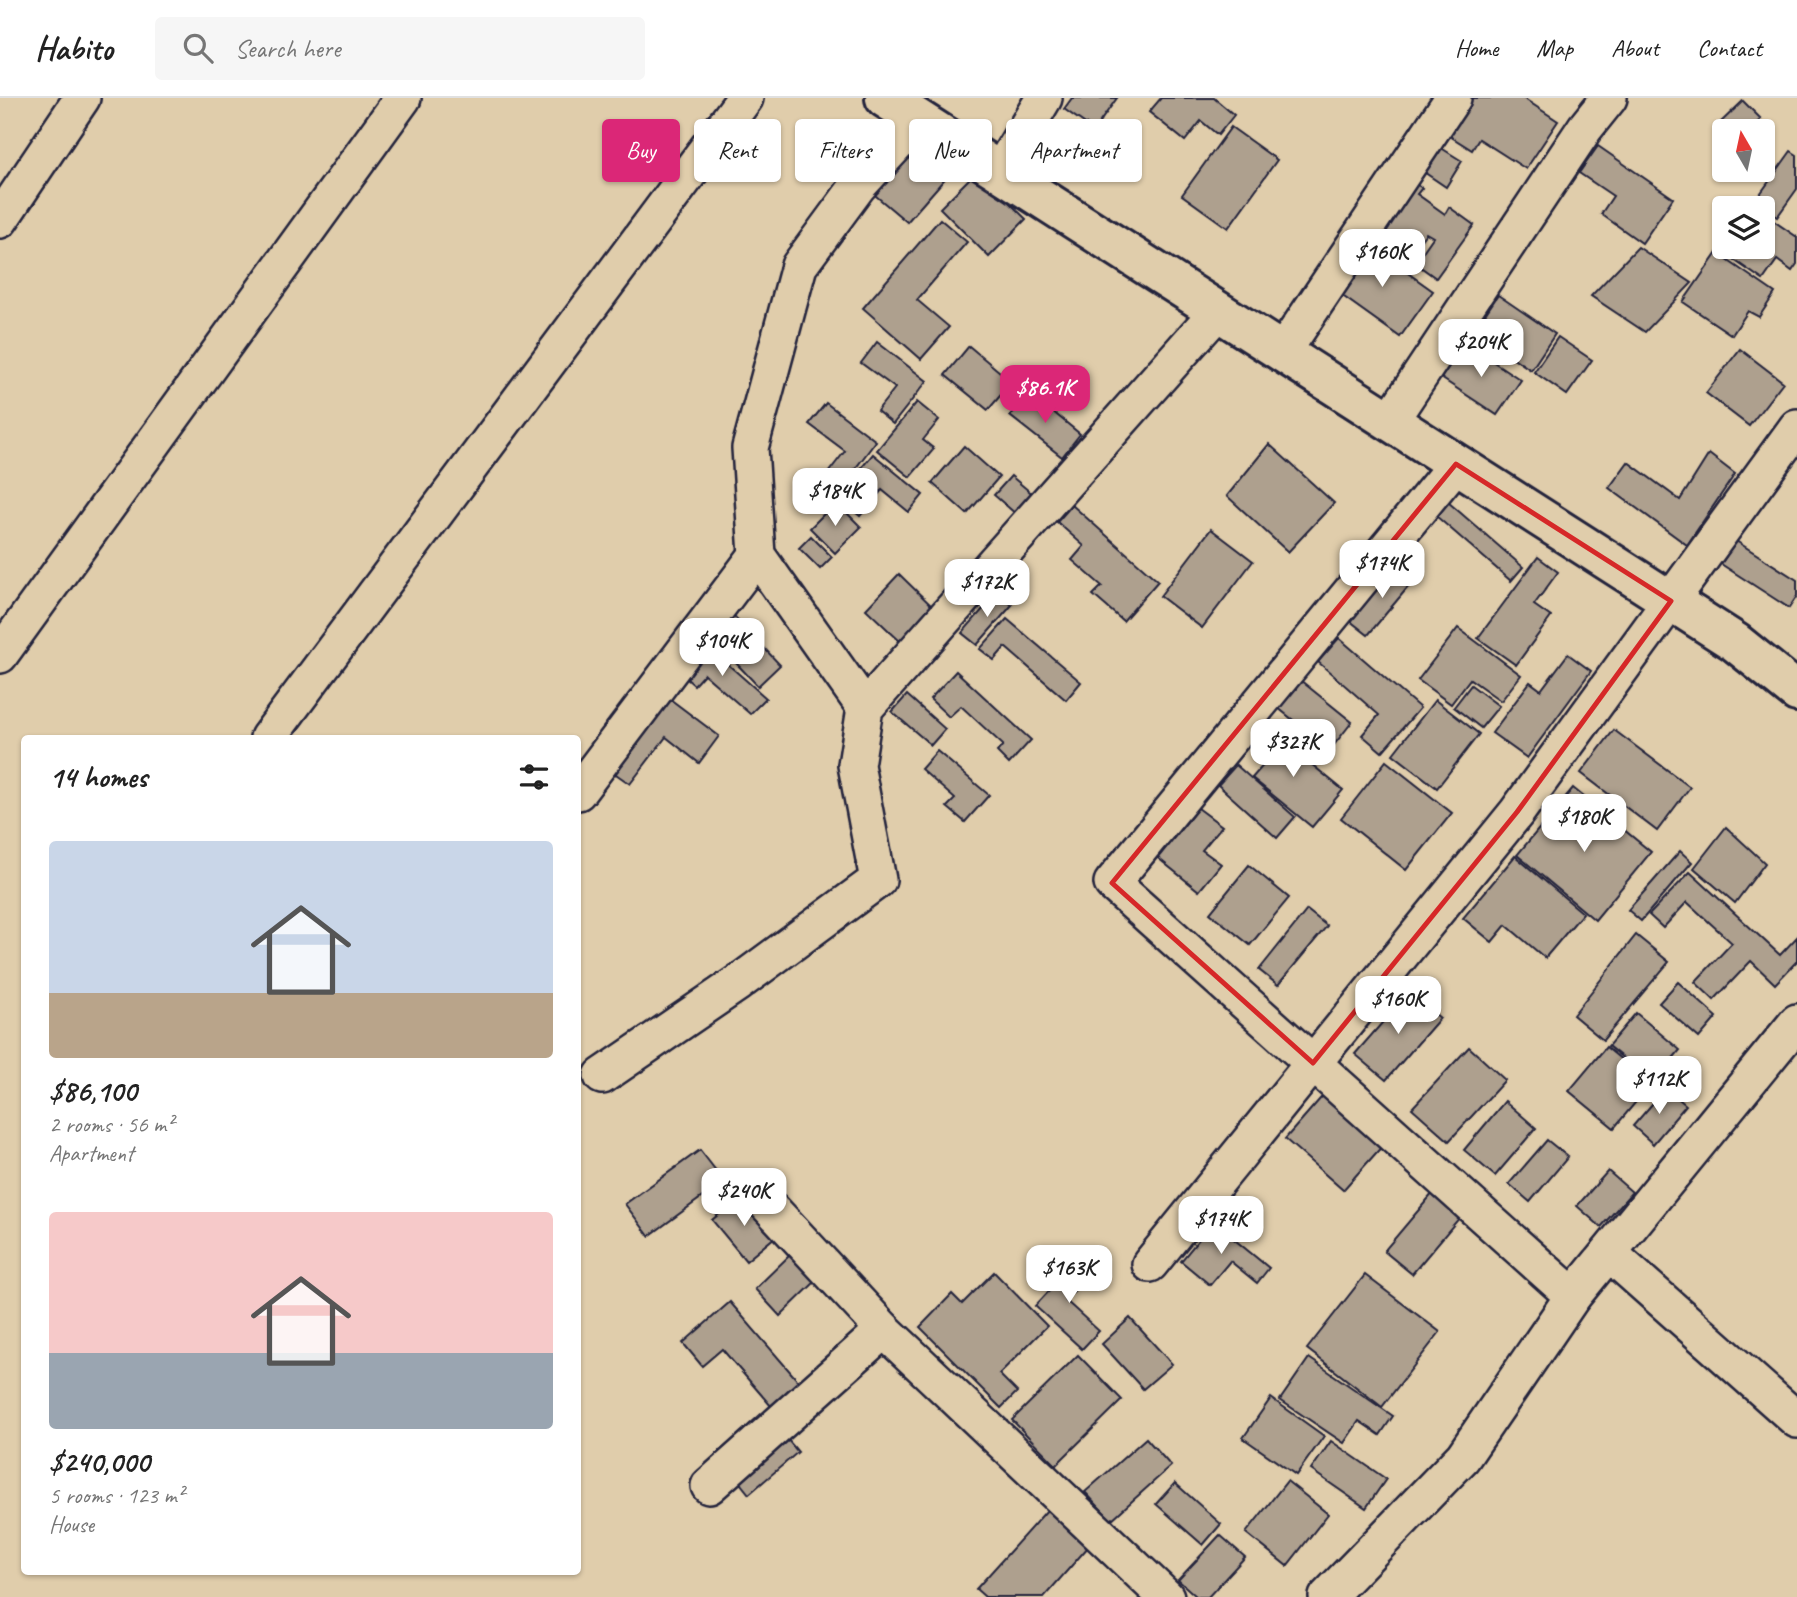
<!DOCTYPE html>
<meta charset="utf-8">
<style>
:root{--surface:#fff;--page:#f6f6f6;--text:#222;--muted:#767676;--line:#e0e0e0;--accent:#db2777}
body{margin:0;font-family:Caveat,sans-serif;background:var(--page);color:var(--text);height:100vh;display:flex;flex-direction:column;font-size:26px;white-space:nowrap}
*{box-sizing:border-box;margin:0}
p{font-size:23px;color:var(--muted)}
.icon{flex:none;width:38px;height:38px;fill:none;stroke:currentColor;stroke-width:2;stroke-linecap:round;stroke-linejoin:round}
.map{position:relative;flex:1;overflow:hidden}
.side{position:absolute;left:21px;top:637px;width:560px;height:840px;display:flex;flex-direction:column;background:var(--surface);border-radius:7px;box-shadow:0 2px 5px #0004}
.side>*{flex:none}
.guide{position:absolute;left:602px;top:21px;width:665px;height:63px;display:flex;gap:14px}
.needle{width:46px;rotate:351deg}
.tools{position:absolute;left:1712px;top:21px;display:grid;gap:14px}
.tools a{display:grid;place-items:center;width:63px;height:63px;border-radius:7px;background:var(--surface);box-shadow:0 2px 5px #0004;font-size:35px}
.price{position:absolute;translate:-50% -60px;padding:0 16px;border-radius:14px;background:#fff;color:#222;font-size:23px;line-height:46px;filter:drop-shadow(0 2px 4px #0008)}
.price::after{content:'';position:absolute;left:50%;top:42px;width:21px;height:16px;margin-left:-10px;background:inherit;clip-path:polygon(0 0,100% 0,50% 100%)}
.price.current{background:var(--accent);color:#fff}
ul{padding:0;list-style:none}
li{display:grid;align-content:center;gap:14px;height:371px;padding:0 28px}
li span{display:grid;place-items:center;height:217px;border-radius:7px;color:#555}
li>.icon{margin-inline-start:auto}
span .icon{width:126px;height:126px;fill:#fffc;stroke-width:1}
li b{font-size:30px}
h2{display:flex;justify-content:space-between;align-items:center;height:84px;padding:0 28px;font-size:30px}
.chip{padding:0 24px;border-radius:7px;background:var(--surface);box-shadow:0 2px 5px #0004;font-size:24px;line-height:63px}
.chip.current{background:var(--accent);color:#fff}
header{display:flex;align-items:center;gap:42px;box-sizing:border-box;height:98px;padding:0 35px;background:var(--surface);border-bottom:2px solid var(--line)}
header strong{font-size:33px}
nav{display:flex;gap:38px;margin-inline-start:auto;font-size:24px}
.search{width:490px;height:63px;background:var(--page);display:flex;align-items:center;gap:18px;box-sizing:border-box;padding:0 24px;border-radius:7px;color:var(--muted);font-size:26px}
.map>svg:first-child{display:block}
.building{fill:#aea08e;stroke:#22223b;stroke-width:2}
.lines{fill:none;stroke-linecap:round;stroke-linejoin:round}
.minor-casing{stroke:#22223b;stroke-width:40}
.tertiary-casing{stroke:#22223b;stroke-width:44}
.minor{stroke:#e0cdab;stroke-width:35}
.tertiary{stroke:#e0cdab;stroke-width:38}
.marked{fill:none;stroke:#d62828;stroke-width:5;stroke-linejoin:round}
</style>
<header>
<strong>Habito</strong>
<div class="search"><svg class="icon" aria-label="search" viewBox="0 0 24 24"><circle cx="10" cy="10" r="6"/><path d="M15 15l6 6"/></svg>Search here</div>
<nav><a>Home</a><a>Map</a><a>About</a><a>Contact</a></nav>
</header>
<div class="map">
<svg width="1797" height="1499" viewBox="0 0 1797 1499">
<rect width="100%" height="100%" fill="#e0cdab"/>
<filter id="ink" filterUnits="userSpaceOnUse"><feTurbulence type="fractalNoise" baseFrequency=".0143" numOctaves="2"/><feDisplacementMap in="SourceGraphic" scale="14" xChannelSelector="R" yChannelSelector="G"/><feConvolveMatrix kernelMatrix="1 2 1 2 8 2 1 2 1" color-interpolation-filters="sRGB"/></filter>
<g filter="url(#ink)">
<!-- building -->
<g class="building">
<polygon points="1072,0 1117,0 1094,32 1064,11"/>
<polygon points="1161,0 1214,0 1234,17 1218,37 1201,23 1185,43 1149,14"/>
<polygon points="1468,0 1523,0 1558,23 1526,71 1479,41 1472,52 1445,35"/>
<polygon points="1743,3 1761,21 1748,33 1728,33 1720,25"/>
<polygon points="1231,29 1277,62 1228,130 1182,97"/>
<polygon points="1430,43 1462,63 1446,89 1415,68"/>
<polygon points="912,45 949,76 907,124 870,93"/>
<polygon points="1598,48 1673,100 1642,145 1601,116 1613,98 1579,75"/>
<polygon points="1791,53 1797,57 1797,91 1777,119 1755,103"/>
<polygon points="977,73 1026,121 989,159 940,110"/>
<polygon points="1407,80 1422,90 1417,96 1445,116 1449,109 1474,127 1436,180 1415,165 1433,139 1426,135 1408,160 1369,133"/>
<polygon points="1762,115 1797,139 1797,166 1792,173 1777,162 1763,182 1724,155 1729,149 1762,149"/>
<polygon points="940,121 967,144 917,202 949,229 921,261 863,210"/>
<polygon points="1363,143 1433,193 1400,239 1330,189"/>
<polygon points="1638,149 1692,185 1645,234 1591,198"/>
<polygon points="1717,155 1775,195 1759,219 1748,213 1732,237 1683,204"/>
<polygon points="1498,197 1555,236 1531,272 1474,233"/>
<polygon points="1558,239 1592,262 1567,297 1534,274"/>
<polygon points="877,244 927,283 893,326 877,313 895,290 861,265"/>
<polygon points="1465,245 1521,282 1497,317 1441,280"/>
<polygon points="969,248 1012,284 988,312 945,277"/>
<polygon points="1740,251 1783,284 1749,328 1706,295"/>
<polygon points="1030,295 1080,336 1062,359 1010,318"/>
<polygon points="917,304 939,322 923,342 934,351 910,379 877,352"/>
<polygon points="826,305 876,343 843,387 828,375 845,353 809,326"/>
<polygon points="1269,346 1334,405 1288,454 1227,398"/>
<polygon points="964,348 999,379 967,416 932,385"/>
<polygon points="873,356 923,397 909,414 882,392 860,418 837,399"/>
<polygon points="1709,356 1735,376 1687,447 1609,390 1628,364 1680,402"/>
<polygon points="1011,378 1041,403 1024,423 994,397"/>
<polygon points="836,404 861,429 835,455 810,430"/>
<polygon points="1448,404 1523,469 1511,483 1436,418"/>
<polygon points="1072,407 1158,483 1123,523 1093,497 1102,488 1072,462 1084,448 1057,424"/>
<polygon points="1211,431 1253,463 1202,530 1160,498"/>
<polygon points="811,438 832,459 820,471 799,450"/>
<polygon points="1736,443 1797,482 1797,498 1789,510 1721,466"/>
<polygon points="1538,459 1558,474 1534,507 1551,519 1516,567 1478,540"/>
<polygon points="1395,466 1414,482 1368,537 1349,522"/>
<polygon points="899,476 936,512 903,546 866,511"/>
<polygon points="998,494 1012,507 977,547 962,535"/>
<polygon points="734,518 780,567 758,588 712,540"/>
<polygon points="1007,521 1081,584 1066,602 1005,549 994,562 980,551"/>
<polygon points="1458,530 1521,577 1501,603 1470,581 1451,606 1418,582"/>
<polygon points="1339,540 1420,610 1382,654 1362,637 1379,617 1318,564"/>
<polygon points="705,546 766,600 750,616 704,576 694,587 679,574"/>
<polygon points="1568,556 1591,573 1527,660 1492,635 1530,584 1541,592"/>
<polygon points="956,573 1031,642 1009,666 997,654 1003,647 961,608 949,619 930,601"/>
<polygon points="1300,582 1352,624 1330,652 1277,609"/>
<polygon points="1471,587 1499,608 1481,630 1454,609"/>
<polygon points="662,595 719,638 699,665 666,639 630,686 606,669"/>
<polygon points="907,597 945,631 931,647 892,614"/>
<polygon points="1435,602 1479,636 1437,690 1393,656"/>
<polygon points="1266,629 1343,692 1312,729 1252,680 1267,663 1249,649"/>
<polygon points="1614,632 1690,689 1657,733 1581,675"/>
<polygon points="937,653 989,697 965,724 947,709 955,701 921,671"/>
<polygon points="1386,663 1452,715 1406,772 1341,720"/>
<polygon points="1236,667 1295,719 1277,740 1218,687"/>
<polygon points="1573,690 1651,754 1595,822 1517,757"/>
<polygon points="1198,710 1222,728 1202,752 1221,766 1199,793 1158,760"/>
<polygon points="1726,729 1765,765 1735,805 1694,770"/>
<polygon points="1680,753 1692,764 1641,823 1628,812"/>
<polygon points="1515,758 1583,815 1545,860 1506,827 1492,844 1463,820"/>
<polygon points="1249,767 1289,800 1250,847 1210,815"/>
<polygon points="1690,774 1780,857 1797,839 1797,863 1775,886 1751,863 1714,902 1695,884 1732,845 1687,804 1663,830 1649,817"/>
<polygon points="1307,812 1327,828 1278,887 1259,872"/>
<polygon points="1636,837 1669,864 1603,942 1573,917"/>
<polygon points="1678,884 1717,919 1699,940 1659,905"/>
<polygon points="1409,894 1440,920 1386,982 1355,956"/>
<polygon points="1636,915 1680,952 1653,984 1608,948"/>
<polygon points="1469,949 1505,982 1449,1043 1412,1010"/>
<polygon points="1606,949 1651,986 1614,1030 1569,993"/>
<polygon points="1666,990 1686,1007 1653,1046 1633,1028"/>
<polygon points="1327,993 1385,1045 1343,1092 1285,1041"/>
<polygon points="1505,1003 1536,1030 1495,1078 1464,1052"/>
<polygon points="1547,1042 1568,1059 1530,1104 1509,1086"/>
<polygon points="700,1052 724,1083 649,1138 625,1106"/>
<polygon points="1608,1073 1632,1094 1601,1129 1577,1108"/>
<polygon points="1433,1095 1461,1118 1412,1176 1384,1153"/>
<polygon points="742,1097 776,1138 746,1163 712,1122"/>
<polygon points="1213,1124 1269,1170 1257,1185 1230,1163 1210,1187 1181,1163"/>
<polygon points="792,1155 817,1182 780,1218 755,1191"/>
<polygon points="1082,1158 1096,1170 1065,1202 1099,1233 1082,1251 1035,1208"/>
<polygon points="994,1174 1047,1228 999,1276 1017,1294 1001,1310 920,1229 952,1196 962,1206"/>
<polygon points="1365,1177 1440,1234 1382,1309 1307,1251"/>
<polygon points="730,1204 799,1284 771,1308 722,1251 702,1268 683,1245"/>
<polygon points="1130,1220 1172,1266 1143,1291 1102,1246"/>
<polygon points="1078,1257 1122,1302 1056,1367 1012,1322"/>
<polygon points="1309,1260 1393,1318 1380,1337 1359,1323 1344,1345 1280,1302"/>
<polygon points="1271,1300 1324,1338 1296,1377 1243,1340"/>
<polygon points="782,1335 798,1354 749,1396 733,1376"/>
<polygon points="1146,1340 1171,1368 1111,1422 1085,1394"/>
<polygon points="1331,1343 1386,1381 1366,1410 1311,1372"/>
<polygon points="1287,1383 1328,1416 1287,1468 1246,1435"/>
<polygon points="1175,1385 1221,1426 1203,1447 1156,1406"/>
<polygon points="1048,1411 1089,1448 1044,1499 985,1499 976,1491"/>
<polygon points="1220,1437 1245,1459 1208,1499 1197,1499 1178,1482"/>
</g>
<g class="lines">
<!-- minor casing -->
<g class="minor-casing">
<g id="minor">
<polyline points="1000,74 1044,0"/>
<polyline points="0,122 82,0"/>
<polyline points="1282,255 1453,0"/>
<polyline points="1390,323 1585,30 1609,0"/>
<polyline points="1456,366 1112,785 1573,1198"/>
<polyline points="0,557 403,0"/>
<polyline points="865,610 757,457 750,350 799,168 858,88 919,22"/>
<polyline points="268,640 745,0"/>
<polyline points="578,694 757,457"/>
<polyline points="602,978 738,885 878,782 856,667 865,610 1218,213"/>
<polyline points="765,1104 884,1232 1166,1499"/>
<polyline points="1609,1155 1797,1322"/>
<polyline points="1150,1166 1517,714 1797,329"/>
<polyline points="709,1388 884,1232"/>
<polyline points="1327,1499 1463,1359 1573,1198 1797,924"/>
</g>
</g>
<!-- tertiary casing -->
<g class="tertiary-casing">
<polyline id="tertiary" points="885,0 1735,544 1797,594"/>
</g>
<!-- minor -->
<use href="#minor" class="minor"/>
<!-- tertiary -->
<use href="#tertiary" class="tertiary"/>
</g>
</g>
<!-- marked area -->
<path class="marked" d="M 1456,366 L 1671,503 L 1517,714 L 1313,965 L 1112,785 Z"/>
</svg>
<div class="tools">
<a><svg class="needle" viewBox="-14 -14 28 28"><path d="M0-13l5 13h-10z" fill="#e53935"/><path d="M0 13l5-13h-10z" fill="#767676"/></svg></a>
<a><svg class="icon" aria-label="layers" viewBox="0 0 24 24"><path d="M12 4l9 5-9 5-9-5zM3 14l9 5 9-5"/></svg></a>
</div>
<b class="price" style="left:1382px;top:191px">$160K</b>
<b class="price" style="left:1481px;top:281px">$204K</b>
<b class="price current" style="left:1045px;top:327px">$86.1K</b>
<b class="price" style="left:835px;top:430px">$184K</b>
<b class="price" style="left:1382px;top:502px">$174K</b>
<b class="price" style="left:987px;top:521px">$172K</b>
<b class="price" style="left:722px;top:580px">$104K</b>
<b class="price" style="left:1293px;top:681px">$327K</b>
<b class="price" style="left:1584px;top:756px">$180K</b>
<b class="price" style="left:1398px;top:938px">$160K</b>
<b class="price" style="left:1659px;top:1018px">$112K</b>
<b class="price" style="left:744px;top:1130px">$240K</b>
<b class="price" style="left:1221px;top:1158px">$174K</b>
<b class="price" style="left:1069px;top:1207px">$163K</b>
<div class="guide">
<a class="chip current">Buy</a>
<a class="chip">Rent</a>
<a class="chip">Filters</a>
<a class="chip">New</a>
<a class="chip">Apartment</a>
</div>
<section class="side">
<h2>14 homes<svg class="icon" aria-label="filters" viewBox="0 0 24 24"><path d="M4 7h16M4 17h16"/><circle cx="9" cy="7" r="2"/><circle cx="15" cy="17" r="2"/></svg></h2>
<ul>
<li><span style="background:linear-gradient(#c9d6e8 70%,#b9a48a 0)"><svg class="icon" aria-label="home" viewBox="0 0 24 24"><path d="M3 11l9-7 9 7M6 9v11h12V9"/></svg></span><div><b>$86,100</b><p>2 rooms · 56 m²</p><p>Apartment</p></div></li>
<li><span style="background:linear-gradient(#f6c9c9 65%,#9aa5b1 0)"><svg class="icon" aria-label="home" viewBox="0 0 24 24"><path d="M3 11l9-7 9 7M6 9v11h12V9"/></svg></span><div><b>$240,000</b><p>5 rooms · 123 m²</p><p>House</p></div></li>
</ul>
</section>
</div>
